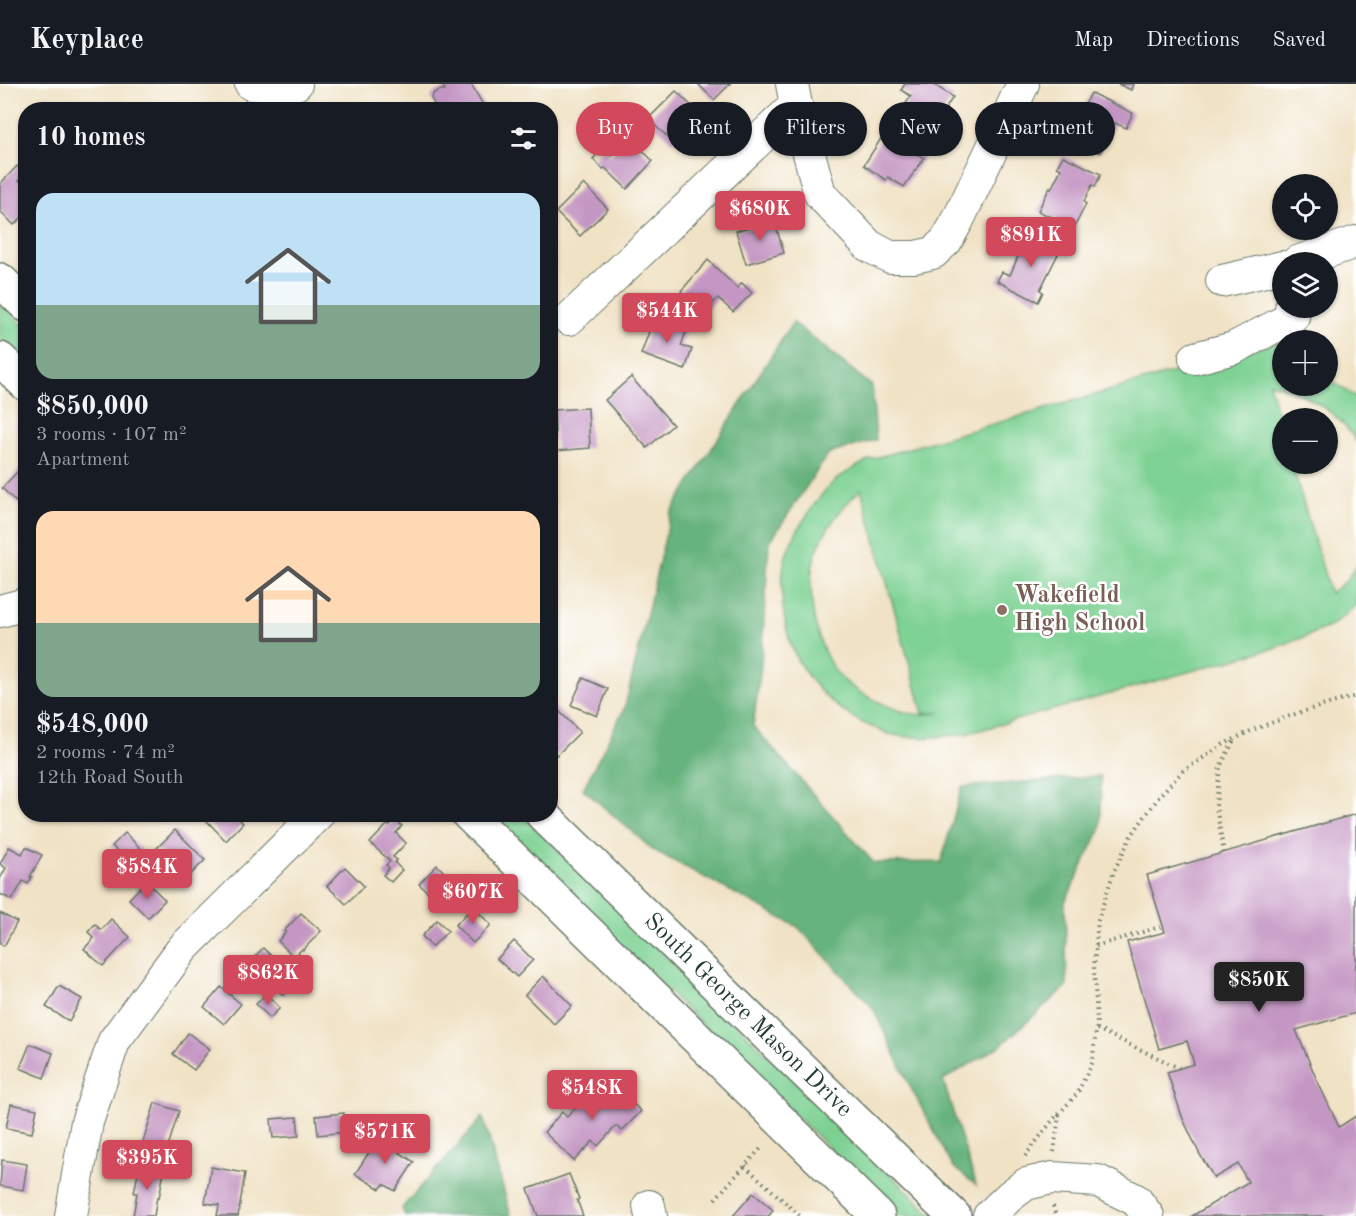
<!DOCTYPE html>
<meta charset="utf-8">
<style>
:root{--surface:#171b24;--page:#242831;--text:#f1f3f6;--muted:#9ea1a6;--line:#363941;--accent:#d1495b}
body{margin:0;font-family:"Old Standard TT",serif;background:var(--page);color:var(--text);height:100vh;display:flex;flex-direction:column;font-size:22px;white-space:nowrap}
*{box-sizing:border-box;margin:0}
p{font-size:20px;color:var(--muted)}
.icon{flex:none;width:33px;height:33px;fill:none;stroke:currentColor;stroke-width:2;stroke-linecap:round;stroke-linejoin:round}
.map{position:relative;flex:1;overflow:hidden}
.side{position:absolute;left:18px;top:18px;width:540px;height:720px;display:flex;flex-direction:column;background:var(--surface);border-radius:24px;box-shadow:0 2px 4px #0004}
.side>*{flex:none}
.guide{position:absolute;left:576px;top:18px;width:570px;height:54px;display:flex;gap:12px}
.buttons{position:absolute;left:1272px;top:90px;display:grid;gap:12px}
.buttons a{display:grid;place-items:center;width:66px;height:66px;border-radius:50%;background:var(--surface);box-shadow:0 2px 4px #0004;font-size:30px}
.price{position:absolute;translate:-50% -51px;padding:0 14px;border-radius:6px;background:var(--accent);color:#fff;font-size:20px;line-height:39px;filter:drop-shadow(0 2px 3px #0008)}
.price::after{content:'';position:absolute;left:50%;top:36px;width:18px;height:14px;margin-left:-9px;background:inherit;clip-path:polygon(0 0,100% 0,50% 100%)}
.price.selected{background:#222;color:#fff}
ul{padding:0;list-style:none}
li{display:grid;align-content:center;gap:12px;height:318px;padding:0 18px}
li span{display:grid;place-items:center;height:186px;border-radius:18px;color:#555}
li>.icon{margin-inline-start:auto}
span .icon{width:108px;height:108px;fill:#fffc;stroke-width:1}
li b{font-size:26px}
h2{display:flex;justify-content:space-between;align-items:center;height:72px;padding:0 18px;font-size:26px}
.pill{padding:0 21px;border-radius:27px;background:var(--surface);box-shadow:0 2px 4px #0004;font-size:21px;line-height:54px}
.pill.selected{background:var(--accent);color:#fff}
header{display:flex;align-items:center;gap:36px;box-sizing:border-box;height:84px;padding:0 30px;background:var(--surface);border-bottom:2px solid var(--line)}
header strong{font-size:28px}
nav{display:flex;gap:33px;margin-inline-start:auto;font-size:21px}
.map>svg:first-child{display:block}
.green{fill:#7dd193;stroke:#4e8764;stroke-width:1.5;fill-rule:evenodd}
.forest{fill:#66b37d;stroke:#427858;stroke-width:1.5}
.building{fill:#c496c3}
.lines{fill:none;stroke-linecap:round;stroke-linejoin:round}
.minor-casing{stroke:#687767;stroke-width:34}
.major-casing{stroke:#687767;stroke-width:36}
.path{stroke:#687767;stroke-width:4;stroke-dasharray:1.5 4.5;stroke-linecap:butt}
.minor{stroke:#fff;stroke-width:32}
.major{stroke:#fff;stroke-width:33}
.education-dot{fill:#8d6e63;stroke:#fff;stroke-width:2}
.labels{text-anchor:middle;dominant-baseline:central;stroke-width:5;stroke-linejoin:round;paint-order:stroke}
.education-label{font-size:24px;font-weight:bold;fill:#785e54;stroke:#fff;text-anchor:start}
.street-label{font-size:24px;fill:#1f3d34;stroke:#fff}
</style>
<header>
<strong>Keyplace</strong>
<nav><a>Map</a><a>Directions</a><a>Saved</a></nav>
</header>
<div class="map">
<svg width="1356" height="1132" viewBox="0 0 1356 1132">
<rect width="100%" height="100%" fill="#fff"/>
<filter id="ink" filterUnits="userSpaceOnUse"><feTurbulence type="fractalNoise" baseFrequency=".0167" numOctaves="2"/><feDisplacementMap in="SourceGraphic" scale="12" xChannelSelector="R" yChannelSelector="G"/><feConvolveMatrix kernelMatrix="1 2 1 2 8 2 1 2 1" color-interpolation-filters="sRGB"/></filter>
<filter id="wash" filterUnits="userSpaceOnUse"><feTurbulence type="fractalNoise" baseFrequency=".008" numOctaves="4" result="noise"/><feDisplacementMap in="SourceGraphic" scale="24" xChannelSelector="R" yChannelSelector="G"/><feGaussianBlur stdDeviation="1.35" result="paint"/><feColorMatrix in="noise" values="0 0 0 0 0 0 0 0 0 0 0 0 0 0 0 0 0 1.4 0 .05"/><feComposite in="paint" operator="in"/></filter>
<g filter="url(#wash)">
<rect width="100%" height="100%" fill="#f0e2c5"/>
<!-- green -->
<g class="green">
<polygon points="0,218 25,243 25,280 0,255"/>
<path d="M 1282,257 L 1282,302 L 1328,302 L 1328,294 L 1356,314 L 1356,358 C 1339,327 1302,307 1269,299 L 1282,345 L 1282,380 L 1292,380 L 1330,509 L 1346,497 L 1356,481 L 1356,521 L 1333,541 L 1302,554 L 1274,564 L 966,650 C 940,653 915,656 889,650 C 883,648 878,645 872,643 C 865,640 858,637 852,633 C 830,619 811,599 798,577 C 783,549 776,497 788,466 C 796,445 820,409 837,395 C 847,388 858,382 868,376 ZM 861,405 L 923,629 L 940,629 C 915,633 902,629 879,618 C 865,612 852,604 841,594 C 815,567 802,498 818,464 C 827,442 844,421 861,405 Z"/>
<polygon points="487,731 522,731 933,1132 899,1132"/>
</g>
<!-- forest -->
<g class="forest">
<polygon points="793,238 872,302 876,356 828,370 769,459 761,582 753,642 874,779 941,778 962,703 1101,692 1101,744 1065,818 1067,902 999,963 943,996 976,1101 953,1083 910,1002 873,924 798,843 653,766 583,705 625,623 671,428"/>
<polygon points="483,1033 511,1132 405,1132 402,1124"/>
</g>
<g id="blocks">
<!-- building -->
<g class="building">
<polygon points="442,0 471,0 486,26 437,26 431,14 434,9 440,6 445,6"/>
<polygon points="698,0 730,0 714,16"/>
<polygon points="905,0 933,0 953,13 942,30 943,32 929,54 897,33 911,12 901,6"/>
<polygon points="1118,0 1133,0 1131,6"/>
<polygon points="676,7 700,30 673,58 648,35"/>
<polygon points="1091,9 1133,29 1126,44 1115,39 1100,69 1068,54"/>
<polygon points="884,50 924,74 904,103 888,93 886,96 864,81"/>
<polygon points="629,53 653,77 627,105 605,84 603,85 593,75 603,64 611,72"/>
<polygon points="1063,72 1101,90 1095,103 1092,101 1084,118 1086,120 1074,144 1038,127 1050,103 1051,105 1061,85 1057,83"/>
<polygon points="17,82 25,90 19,96 26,103 26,129 14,141 0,127 0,100"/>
<polygon points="584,100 608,125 580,152 556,128"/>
<polygon points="774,136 784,169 746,180 736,147"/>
<polygon points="1028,150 1060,166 1040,206 1043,208 1038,218 997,197 1002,188 1010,191"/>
<polygon points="708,176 737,204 742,199 752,209 733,228 718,214 703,229 681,207"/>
<polygon points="654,234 687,245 681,262 692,265 685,286 641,270"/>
<polygon points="631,293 673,341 647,364 605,316"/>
<polygon points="588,324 590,364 556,367 554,326"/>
<polygon points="20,385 26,390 26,414 19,421 2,404"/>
<polygon points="583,594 608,605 597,632 571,621"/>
<polygon points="550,618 580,648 557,671 550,664"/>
<polygon points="213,730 234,730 243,739 226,757 207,737"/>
<polygon points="1356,730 1356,929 1296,946 1316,994 1339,1043 1356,1032 1356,1132 1192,1132 1248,1098 1238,1080 1214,1094 1199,1069 1183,1035 1167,988 1194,980 1187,957 1159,965 1127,858 1165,848 1147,791"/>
<polygon points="395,735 402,742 396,749 406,759 393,773 397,776 395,779 402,786 391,798 383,791 389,784 386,781 390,777 370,759 388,740 389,742"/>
<polygon points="175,746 205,776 187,794 157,764"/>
<polygon points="125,749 151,775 139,788 112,762"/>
<polygon points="9,763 22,770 26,763 42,771 30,793 32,793 28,800 23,797 12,816 0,810 0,795 6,784 0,780"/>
<polygon points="437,781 455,799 437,817 419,800"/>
<polygon points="345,783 364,802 346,820 327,802"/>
<polygon points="146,797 165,816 148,834 129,815"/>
<polygon points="473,823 491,841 473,859 455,841"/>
<polygon points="0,829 17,838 4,862 0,860"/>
<polygon points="301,829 321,847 303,866 302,865 294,873 278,857 286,848 284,847"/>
<polygon points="111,835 130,853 103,882 84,865 94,854 88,848 95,840 101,846"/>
<polygon points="437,836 448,847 432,863 422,852"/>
<polygon points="514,857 533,876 517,893 497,875"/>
<polygon points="263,864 282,882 280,884 295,898 283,911 268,896 262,901 244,884"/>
<polygon points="543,892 572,922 554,940 525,911"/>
<polygon points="59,902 82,915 69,937 46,923"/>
<polygon points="221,903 241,920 224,940 204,923"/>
<polygon points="266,910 280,924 270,934 256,920"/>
<polygon points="188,949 210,965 194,986 173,970"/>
<polygon points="30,960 53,969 44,994 20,984"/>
<polygon points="609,997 641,1027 622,1047 616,1042 598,1062 593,1057 574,1077 544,1048 562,1028 567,1033 586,1013 590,1017"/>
<polygon points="155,1019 179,1027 166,1069 142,1061"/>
<polygon points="11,1020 37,1025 32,1049 6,1044"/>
<polygon points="344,1029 346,1048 318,1051 316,1032"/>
<polygon points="297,1033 299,1052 273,1054 271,1035"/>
<polygon points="380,1051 401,1065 399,1068 414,1078 395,1107 384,1100 380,1105 355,1090"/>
<polygon points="2,1076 27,1080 23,1106 0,1102"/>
<polygon points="139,1083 164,1087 159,1114 157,1113 154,1132 133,1132 137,1109 134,1109"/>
<polygon points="211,1083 245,1089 238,1132 217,1132 219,1121 205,1119"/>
<polygon points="569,1090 579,1115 577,1116 583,1132 538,1132 528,1105"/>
<polygon points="753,1109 773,1126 769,1132 733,1132"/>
</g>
</g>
</g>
<g filter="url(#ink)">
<use href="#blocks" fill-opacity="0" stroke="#687767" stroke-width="1.5"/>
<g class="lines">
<!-- minor casing -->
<g class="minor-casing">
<g id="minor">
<polyline points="251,0 272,2 296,0"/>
<polyline points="792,0 796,21 820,110 869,162 890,173 915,173 933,169 946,157 957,138 1023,0"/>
<polyline points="1297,178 1356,158"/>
<polyline points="1222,197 1282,183"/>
<polyline points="569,235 796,21"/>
<polyline points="1195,274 1234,264 1293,233 1291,224"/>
<polyline points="0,527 26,520"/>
<polyline points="649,1122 651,1132"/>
<polyline points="71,1132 87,1038 114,957 183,864 318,730"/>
<polyline points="989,1132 1010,1112 1026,1100 1052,1094 1098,1097 1136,1116 1148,1132"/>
</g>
</g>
<!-- major casing -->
<g class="major-casing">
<g id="major">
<polyline points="0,196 26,221"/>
<polyline points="0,275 26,300"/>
<polyline points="468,730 878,1132"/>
<path id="s1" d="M 542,730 L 775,959 L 954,1132"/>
</g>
</g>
<!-- path -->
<g class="path">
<polyline points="1224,769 1216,722 1220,683 1234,656"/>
<polyline points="1096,862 1163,842"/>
<polyline points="1097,945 1179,984"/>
<polyline points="1054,1068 1059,1031"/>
<polyline points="1025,1072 1052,1037 1077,1010 1092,979 1097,940 1094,883 1098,836 1114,787 1131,752 1161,710 1183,687 1224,660 1255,645 1298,629 1356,612"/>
<polyline points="745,1082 800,1132"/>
<polyline points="715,1115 763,1062"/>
<polyline points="1053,1122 1056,1132"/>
</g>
<!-- minor -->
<use href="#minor" class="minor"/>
<!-- major -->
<use href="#major" class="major"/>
</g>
</g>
<!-- markers -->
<circle class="education-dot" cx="1002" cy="526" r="6"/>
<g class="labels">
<!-- education labels -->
<g class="education-label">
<text x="1014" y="512">Wakefield<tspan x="1014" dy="28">High School</tspan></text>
</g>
<!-- street labels -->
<g class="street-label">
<text stroke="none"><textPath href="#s1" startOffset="288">South George Mason Drive</textPath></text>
</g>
</g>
</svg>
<div class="buttons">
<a><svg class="icon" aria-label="locate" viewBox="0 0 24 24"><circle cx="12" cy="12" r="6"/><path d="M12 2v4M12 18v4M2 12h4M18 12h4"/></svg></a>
<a><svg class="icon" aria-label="layers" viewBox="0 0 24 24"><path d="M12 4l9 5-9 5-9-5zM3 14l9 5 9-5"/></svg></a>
<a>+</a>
<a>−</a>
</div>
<b class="price" style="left:760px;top:158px">$680K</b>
<b class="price" style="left:1031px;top:184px">$891K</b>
<b class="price" style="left:667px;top:260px">$544K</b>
<b class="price" style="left:147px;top:816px">$584K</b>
<b class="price" style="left:473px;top:841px">$607K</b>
<b class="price" style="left:268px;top:922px">$862K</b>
<b class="price selected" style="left:1259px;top:929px">$850K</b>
<b class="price" style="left:592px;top:1037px">$548K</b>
<b class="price" style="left:385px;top:1081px">$571K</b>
<b class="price" style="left:147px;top:1107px">$395K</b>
<div class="guide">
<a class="pill selected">Buy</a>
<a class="pill">Rent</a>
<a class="pill">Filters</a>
<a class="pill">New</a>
<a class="pill">Apartment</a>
</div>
<section class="side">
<h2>10 homes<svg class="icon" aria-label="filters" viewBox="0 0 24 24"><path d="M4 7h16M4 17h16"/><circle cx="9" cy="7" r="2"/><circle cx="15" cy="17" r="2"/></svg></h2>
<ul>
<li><span style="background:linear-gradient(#bfe0f5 60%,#7fa58c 0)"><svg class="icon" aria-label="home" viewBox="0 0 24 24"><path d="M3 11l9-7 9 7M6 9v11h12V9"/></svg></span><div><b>$850,000</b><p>3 rooms · 107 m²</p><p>Apartment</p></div></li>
<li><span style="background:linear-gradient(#ffd9b3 60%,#7fa58c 0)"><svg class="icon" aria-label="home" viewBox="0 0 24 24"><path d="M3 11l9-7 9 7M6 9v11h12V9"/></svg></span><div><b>$548,000</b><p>2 rooms · 74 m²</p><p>12th Road South</p></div></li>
</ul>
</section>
</div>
